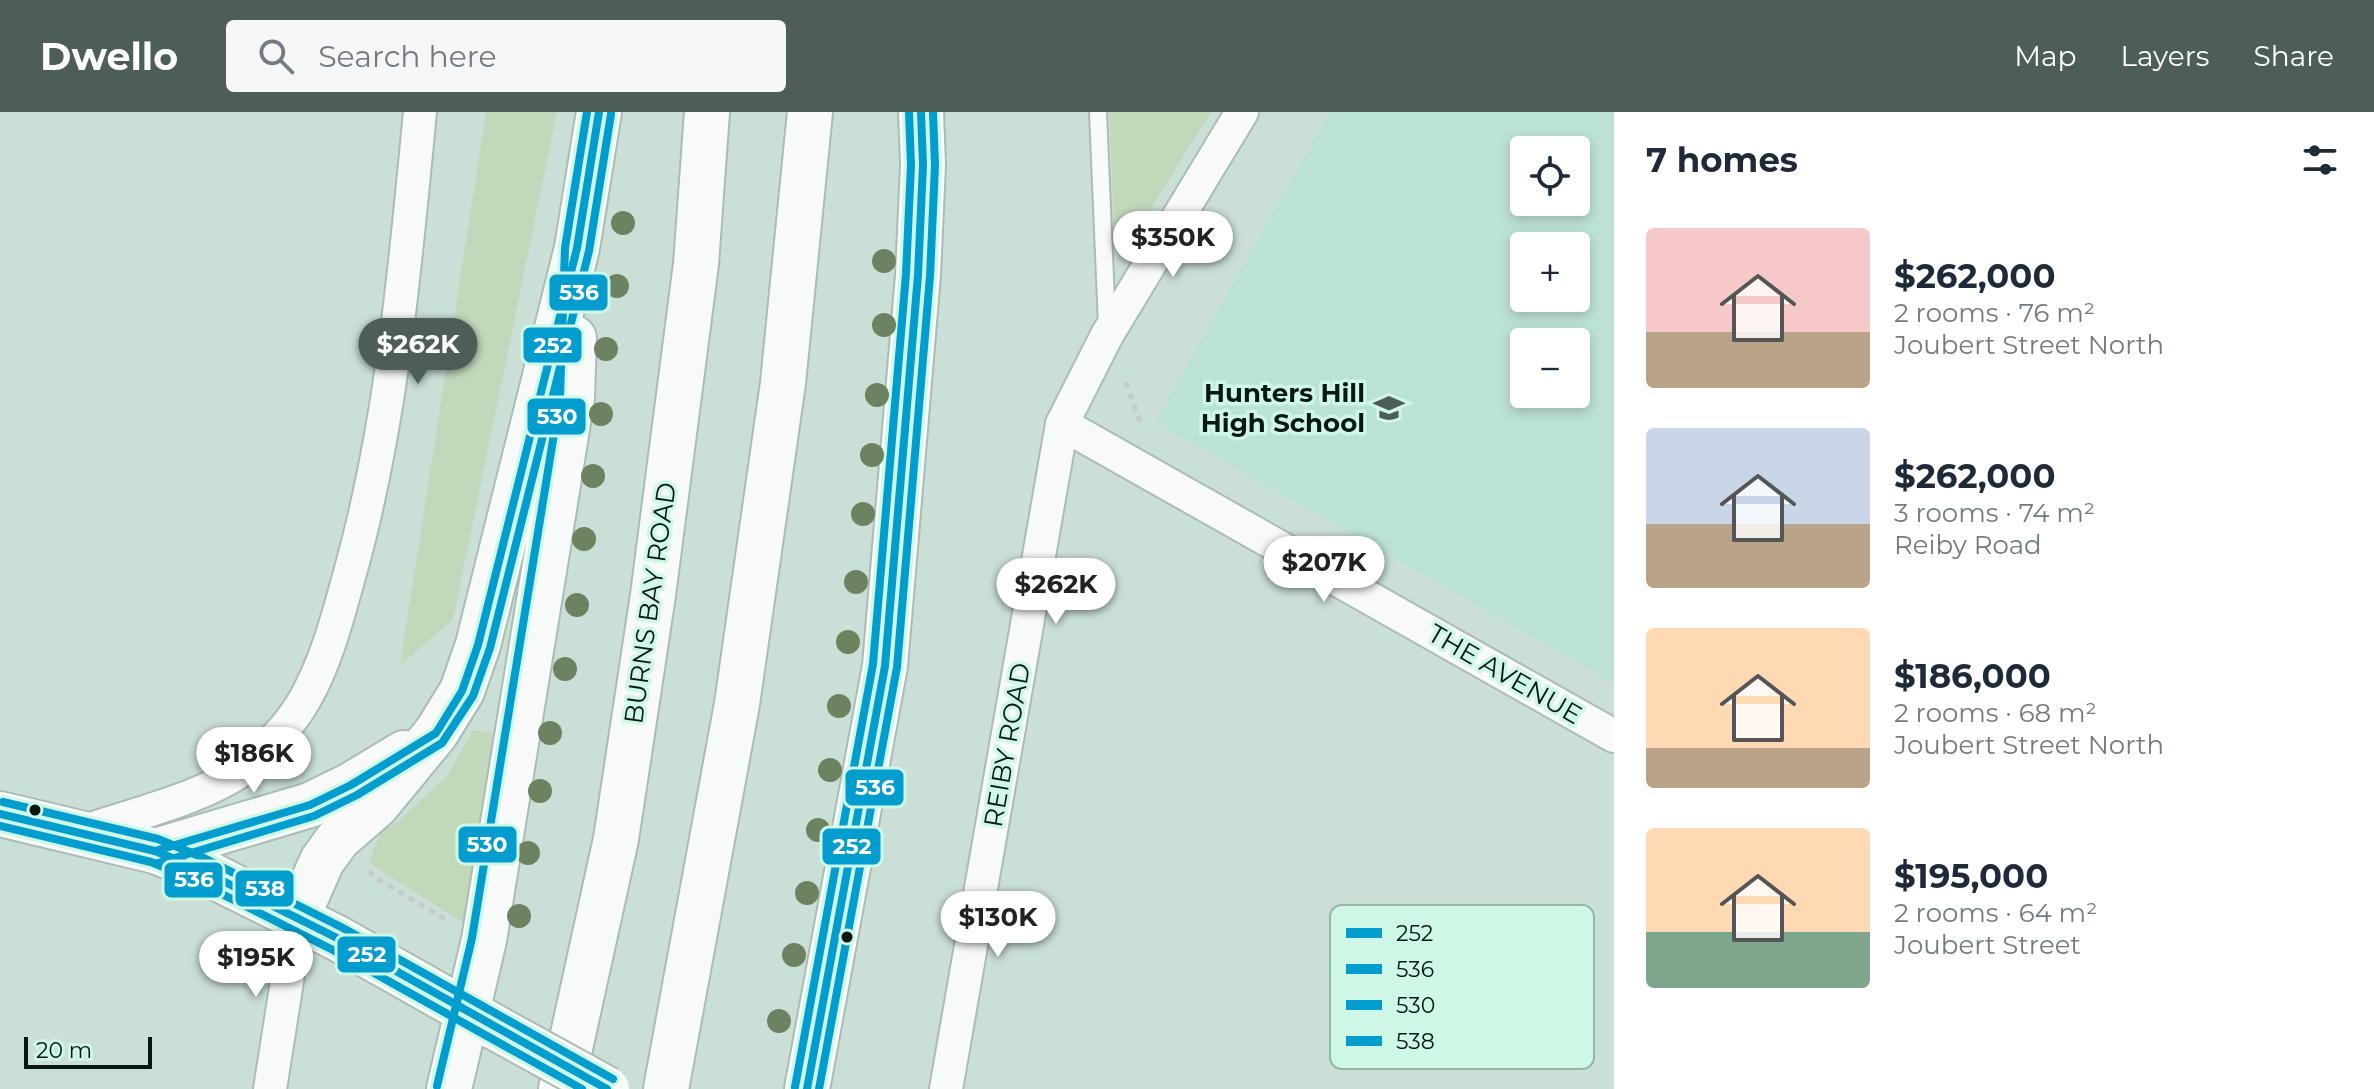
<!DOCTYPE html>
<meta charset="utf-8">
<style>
:root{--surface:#fff;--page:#f6f6f7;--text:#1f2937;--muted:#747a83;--accent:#4d5e58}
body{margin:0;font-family:Montserrat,sans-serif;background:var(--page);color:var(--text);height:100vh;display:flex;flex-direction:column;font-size:30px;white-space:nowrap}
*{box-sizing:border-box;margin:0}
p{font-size:26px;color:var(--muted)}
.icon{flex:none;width:44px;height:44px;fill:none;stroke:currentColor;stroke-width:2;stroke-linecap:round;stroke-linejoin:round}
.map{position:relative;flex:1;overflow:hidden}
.drawer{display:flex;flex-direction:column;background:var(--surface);width:760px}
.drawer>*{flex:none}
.buttons{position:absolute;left:1510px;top:24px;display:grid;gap:16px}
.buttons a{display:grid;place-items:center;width:80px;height:80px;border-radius:8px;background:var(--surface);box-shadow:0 4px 12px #0003;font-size:40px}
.scale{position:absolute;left:24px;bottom:20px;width:128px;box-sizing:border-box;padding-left:8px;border:4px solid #091813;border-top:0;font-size:22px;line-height:28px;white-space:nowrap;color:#091813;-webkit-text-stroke:6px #cef7e6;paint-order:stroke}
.price{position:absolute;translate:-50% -68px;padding:0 18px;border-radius:28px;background:#fff;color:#222;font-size:26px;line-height:52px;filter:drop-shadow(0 2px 4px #0008)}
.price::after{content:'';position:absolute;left:50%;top:48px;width:24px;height:18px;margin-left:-12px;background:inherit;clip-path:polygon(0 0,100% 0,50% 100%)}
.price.active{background:var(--accent);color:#fff}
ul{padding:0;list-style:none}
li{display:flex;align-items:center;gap:24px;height:200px;padding:0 32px}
li span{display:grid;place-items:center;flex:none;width:224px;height:160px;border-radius:8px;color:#555}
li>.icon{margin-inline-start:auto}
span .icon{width:96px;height:96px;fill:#fffc;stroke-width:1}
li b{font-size:34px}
h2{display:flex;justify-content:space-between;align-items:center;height:96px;padding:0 32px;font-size:34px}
header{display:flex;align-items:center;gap:48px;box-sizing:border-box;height:112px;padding:0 40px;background:var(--accent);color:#fff}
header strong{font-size:38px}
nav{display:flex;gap:44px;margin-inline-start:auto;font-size:28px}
.search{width:560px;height:72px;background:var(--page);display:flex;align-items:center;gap:20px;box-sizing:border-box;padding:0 28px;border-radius:8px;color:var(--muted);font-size:30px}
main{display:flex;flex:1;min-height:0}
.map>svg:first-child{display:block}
.built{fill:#bce2d3;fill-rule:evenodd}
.green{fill:#c2d8bb}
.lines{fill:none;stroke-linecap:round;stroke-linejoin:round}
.lane-casing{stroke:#abbcb5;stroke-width:20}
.street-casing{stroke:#abbcb5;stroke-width:36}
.secondary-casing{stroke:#abbcb5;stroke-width:48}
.primary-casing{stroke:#abbcb5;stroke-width:48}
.path{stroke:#c5cbc9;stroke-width:5;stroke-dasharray:6 6;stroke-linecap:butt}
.lane{stroke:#f7faf9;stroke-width:16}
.street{stroke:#f7faf9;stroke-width:32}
.secondary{stroke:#f7faf9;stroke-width:44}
.primary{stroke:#f7faf9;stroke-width:44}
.secondary-bridge-casing{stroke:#abbcb5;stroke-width:48;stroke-linecap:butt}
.secondary-bridge{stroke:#f7faf9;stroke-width:44}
.bus-1-casing{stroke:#cef7e6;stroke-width:14}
.bus-2-casing{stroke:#cef7e6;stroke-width:14}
.bus-3-casing{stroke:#cef7e6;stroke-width:14}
.bus-4-casing{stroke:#cef7e6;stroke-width:14}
.bus-1{stroke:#019dce;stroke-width:8}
.bus-2{stroke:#019dce;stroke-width:8}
.bus-3{stroke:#019dce;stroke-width:8}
.bus-4{stroke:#019dce;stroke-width:8}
.tree{fill:#6d8261}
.bus-dot{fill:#091813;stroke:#cef7e6;stroke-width:3}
.labels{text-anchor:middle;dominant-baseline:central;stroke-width:7;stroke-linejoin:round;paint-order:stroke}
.poi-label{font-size:26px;font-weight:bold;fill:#091813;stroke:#cef7e6;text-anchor:end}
.street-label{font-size:26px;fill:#091813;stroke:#cef7e6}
.key{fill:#cef7e6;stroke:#93b4a7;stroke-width:2}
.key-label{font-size:22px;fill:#091813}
.line-badge{stroke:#cef7e6;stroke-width:3}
.badge-label{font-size:22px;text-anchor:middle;font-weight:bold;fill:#fff}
</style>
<header>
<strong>Dwello</strong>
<div class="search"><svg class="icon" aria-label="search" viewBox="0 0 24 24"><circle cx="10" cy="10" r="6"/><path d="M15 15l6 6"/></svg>Search here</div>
<nav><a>Map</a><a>Layers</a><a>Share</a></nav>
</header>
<main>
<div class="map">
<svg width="1614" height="977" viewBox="0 0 1614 977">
<rect width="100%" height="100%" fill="#cae0d7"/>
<!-- built -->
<path class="built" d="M 1330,0 L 1614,0 L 1614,571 L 1155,310 ZM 1524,38 L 1576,38 L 1576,90 L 1524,90 ZM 1524,134 L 1576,134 L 1576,186 L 1524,186 ZM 1524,230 L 1576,230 L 1576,282 L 1524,282 Z"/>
<!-- green -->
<g class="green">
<polygon points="486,0 557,0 453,508 400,553"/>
<polygon points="1109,0 1211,0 1130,130 1122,132 1117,128 1114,115"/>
<polygon points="473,618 501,623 470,798 461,809 369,751 381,719 398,710 447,664"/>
</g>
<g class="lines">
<!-- lane casing -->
<g class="lane-casing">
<polyline id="lane" points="1098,0 1107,214"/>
</g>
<!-- street casing -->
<g class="street-casing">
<g id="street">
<polyline points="1062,312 1614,624"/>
<path d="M 82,720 C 128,704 202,686 240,659 C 263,642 292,611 305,587 C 327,548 338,504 350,461 C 392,311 405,155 420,0"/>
<polyline points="270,977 297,806"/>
<polyline points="946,977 1062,312 1107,223 1242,0"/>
</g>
</g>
<!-- secondary casing -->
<g class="secondary-casing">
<polyline id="secondary" points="0,702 155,739 199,757 337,826 496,916"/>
</g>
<!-- primary casing -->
<g class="primary-casing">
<g id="primary">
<polyline points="155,739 310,693 351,673 404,641"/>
<polyline points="297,806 322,749 338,727 376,694 436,621 462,579 478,533 577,136 599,0"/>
<polyline points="449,977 484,828 572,286 574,226"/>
<polyline points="561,977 616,727 653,483 696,152 707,0"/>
<polyline points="666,977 737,592 783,271 810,0"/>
<polyline points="807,977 885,554 918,163 923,53 921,0"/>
</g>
</g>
<!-- path -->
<g class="path">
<polyline points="1126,270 1141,313"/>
<polyline points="369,759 378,767 445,807"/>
</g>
<!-- lane -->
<use href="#lane" class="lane"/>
<!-- street -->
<use href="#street" class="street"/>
<!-- secondary -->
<use href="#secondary" class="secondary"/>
<!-- primary -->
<use href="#primary" class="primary"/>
<!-- secondary-bridge casing -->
<g class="secondary-bridge-casing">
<polyline id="secondary-bridge" points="496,916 607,977"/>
</g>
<!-- secondary-bridge -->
<use href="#secondary-bridge" class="secondary-bridge"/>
<!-- bus-1 casing -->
<g class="bus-1-casing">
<g id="bus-1">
<polyline points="0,702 155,739 199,757 337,826 607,977"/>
<polyline points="155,739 310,693 351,673 436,621 462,579 478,533 577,136 599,0"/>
<polyline points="807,977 885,554 918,163 923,53 921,0"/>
</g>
</g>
<!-- bus-2 casing -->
<g class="bus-2-casing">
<g id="bus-2">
<polyline points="0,714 151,750 194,768 331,837 582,977"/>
<polyline points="158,751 314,704 357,683 442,631 473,584 490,536 589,139 611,2"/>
<polyline points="819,977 897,555 930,164 935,54 933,0"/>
</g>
</g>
<!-- bus-3 casing -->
<g class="bus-3-casing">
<g id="bus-3">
<polyline points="437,974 472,826 560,285 565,136 587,0"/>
<polyline points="795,975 873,552 906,162 911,53 909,0"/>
</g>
</g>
<!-- bus-4 casing -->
<g class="bus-4-casing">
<polyline id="bus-4" points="3,690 158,727 204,746 343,816 613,967"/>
</g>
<!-- bus-1 -->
<use href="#bus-1" class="bus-1"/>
<!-- bus-2 -->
<use href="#bus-2" class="bus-2"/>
<!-- bus-3 -->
<use href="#bus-3" class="bus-3"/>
<!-- bus-4 -->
<use href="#bus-4" class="bus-4"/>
</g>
<!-- trees -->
<g class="tree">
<circle cx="623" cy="111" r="12"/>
<circle cx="884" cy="149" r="12"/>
<circle cx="617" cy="174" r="12"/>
<circle cx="884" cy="213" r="12"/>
<circle cx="606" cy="237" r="12"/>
<circle cx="877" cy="283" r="12"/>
<circle cx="601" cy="302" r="12"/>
<circle cx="872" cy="343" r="12"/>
<circle cx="593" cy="364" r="12"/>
<circle cx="863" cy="402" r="12"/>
<circle cx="584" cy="427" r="12"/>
<circle cx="856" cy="470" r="12"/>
<circle cx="577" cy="493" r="12"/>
<circle cx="848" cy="530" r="12"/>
<circle cx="565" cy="557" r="12"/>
<circle cx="839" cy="594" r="12"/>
<circle cx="550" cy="621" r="12"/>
<circle cx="830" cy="658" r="12"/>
<circle cx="540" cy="679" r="12"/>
<circle cx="818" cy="718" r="12"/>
<circle cx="528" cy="741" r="12"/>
<circle cx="807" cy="781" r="12"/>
<circle cx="519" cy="804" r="12"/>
<circle cx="794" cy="843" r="12"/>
<circle cx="779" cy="909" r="12"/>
</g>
<!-- icons -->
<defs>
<g id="school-bare" transform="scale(2.4)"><path d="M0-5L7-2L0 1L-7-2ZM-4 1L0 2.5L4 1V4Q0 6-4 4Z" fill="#4d5e58" stroke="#cef7e6" stroke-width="2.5" paint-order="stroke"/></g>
</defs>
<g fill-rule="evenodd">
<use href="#school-bare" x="1389" y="296"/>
</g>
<!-- markers -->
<g class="bus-dot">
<circle cx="35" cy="698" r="7"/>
<circle cx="847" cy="825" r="7"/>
</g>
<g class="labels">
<!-- poi labels -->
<g class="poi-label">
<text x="1365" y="281">Hunters Hill<tspan x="1365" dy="30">High School</tspan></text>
</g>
<!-- street labels -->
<g class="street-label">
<text transform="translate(650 491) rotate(-82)">BURNS BAY ROAD</text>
<text transform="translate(1505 562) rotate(30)">THE AVENUE</text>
<text transform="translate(1007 633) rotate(-80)">REIBY ROAD</text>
</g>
</g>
<!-- legend -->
<rect x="1330" y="793" width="264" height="164" rx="12" class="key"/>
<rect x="1346" y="816" width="36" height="10" fill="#019dce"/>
<rect x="1346" y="852" width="36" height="10" fill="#019dce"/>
<rect x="1346" y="888" width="36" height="10" fill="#019dce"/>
<rect x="1346" y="924" width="36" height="10" fill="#019dce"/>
<g class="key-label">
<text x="1396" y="829">252</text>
<text x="1396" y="865">536</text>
<text x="1396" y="901">530</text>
<text x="1396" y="937">538</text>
</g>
<g class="line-badge">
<rect x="548" y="161" width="61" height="39" rx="8" fill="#019dce"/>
<rect x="522" y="214" width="61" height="38" rx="8" fill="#019dce"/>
<rect x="526" y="285" width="61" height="39" rx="8" fill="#019dce"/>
<rect x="844" y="656" width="61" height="39" rx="8" fill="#019dce"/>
<rect x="457" y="713" width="61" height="39" rx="8" fill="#019dce"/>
<rect x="821" y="715" width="61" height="39" rx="8" fill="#019dce"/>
<rect x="163" y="749" width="61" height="38" rx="8" fill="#019dce"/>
<rect x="234" y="757" width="61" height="39" rx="8" fill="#019dce"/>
<rect x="336" y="823" width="61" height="39" rx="8" fill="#019dce"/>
</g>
<g class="badge-label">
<text x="579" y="188">536</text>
<text x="553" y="241">252</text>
<text x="557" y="312">530</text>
<text x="875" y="683">536</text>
<text x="487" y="740">530</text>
<text x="852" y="742">252</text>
<text x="194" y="775">536</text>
<text x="265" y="784">538</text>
<text x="367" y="850">252</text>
</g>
</svg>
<div class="buttons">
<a><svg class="icon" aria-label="locate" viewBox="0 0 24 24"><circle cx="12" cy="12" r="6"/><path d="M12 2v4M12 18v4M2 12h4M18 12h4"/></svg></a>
<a>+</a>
<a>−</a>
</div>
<div class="scale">20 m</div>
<b class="price" style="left:1173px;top:167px">$350K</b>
<b class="price active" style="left:418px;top:274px">$262K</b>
<b class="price" style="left:1324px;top:492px">$207K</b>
<b class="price" style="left:1056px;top:514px">$262K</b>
<b class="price" style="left:254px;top:683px">$186K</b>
<b class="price" style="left:998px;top:847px">$130K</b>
<b class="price" style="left:256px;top:887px">$195K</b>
</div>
<section class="drawer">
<h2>7 homes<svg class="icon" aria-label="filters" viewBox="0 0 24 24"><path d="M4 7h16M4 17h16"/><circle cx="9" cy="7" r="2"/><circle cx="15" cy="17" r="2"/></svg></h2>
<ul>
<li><span style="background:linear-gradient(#f6c9c9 65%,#b9a48a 0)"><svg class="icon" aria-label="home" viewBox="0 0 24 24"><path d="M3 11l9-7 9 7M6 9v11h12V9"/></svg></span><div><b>$262,000</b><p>2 rooms · 76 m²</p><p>Joubert Street North</p></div></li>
<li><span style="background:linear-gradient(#c9d6e8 60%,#b9a48a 0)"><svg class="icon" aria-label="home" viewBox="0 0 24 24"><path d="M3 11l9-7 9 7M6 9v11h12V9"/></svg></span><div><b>$262,000</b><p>3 rooms · 74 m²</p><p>Reiby Road</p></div></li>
<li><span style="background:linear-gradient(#ffd9b3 75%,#b9a48a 0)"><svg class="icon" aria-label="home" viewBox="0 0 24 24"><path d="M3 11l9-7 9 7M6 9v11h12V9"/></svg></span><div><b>$186,000</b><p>2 rooms · 68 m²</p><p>Joubert Street North</p></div></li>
<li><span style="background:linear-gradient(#ffd9b3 65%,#7fa58c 0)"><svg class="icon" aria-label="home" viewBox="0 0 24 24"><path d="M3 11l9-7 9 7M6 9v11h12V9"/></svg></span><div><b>$195,000</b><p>2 rooms · 64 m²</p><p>Joubert Street</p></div></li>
</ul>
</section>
</main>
